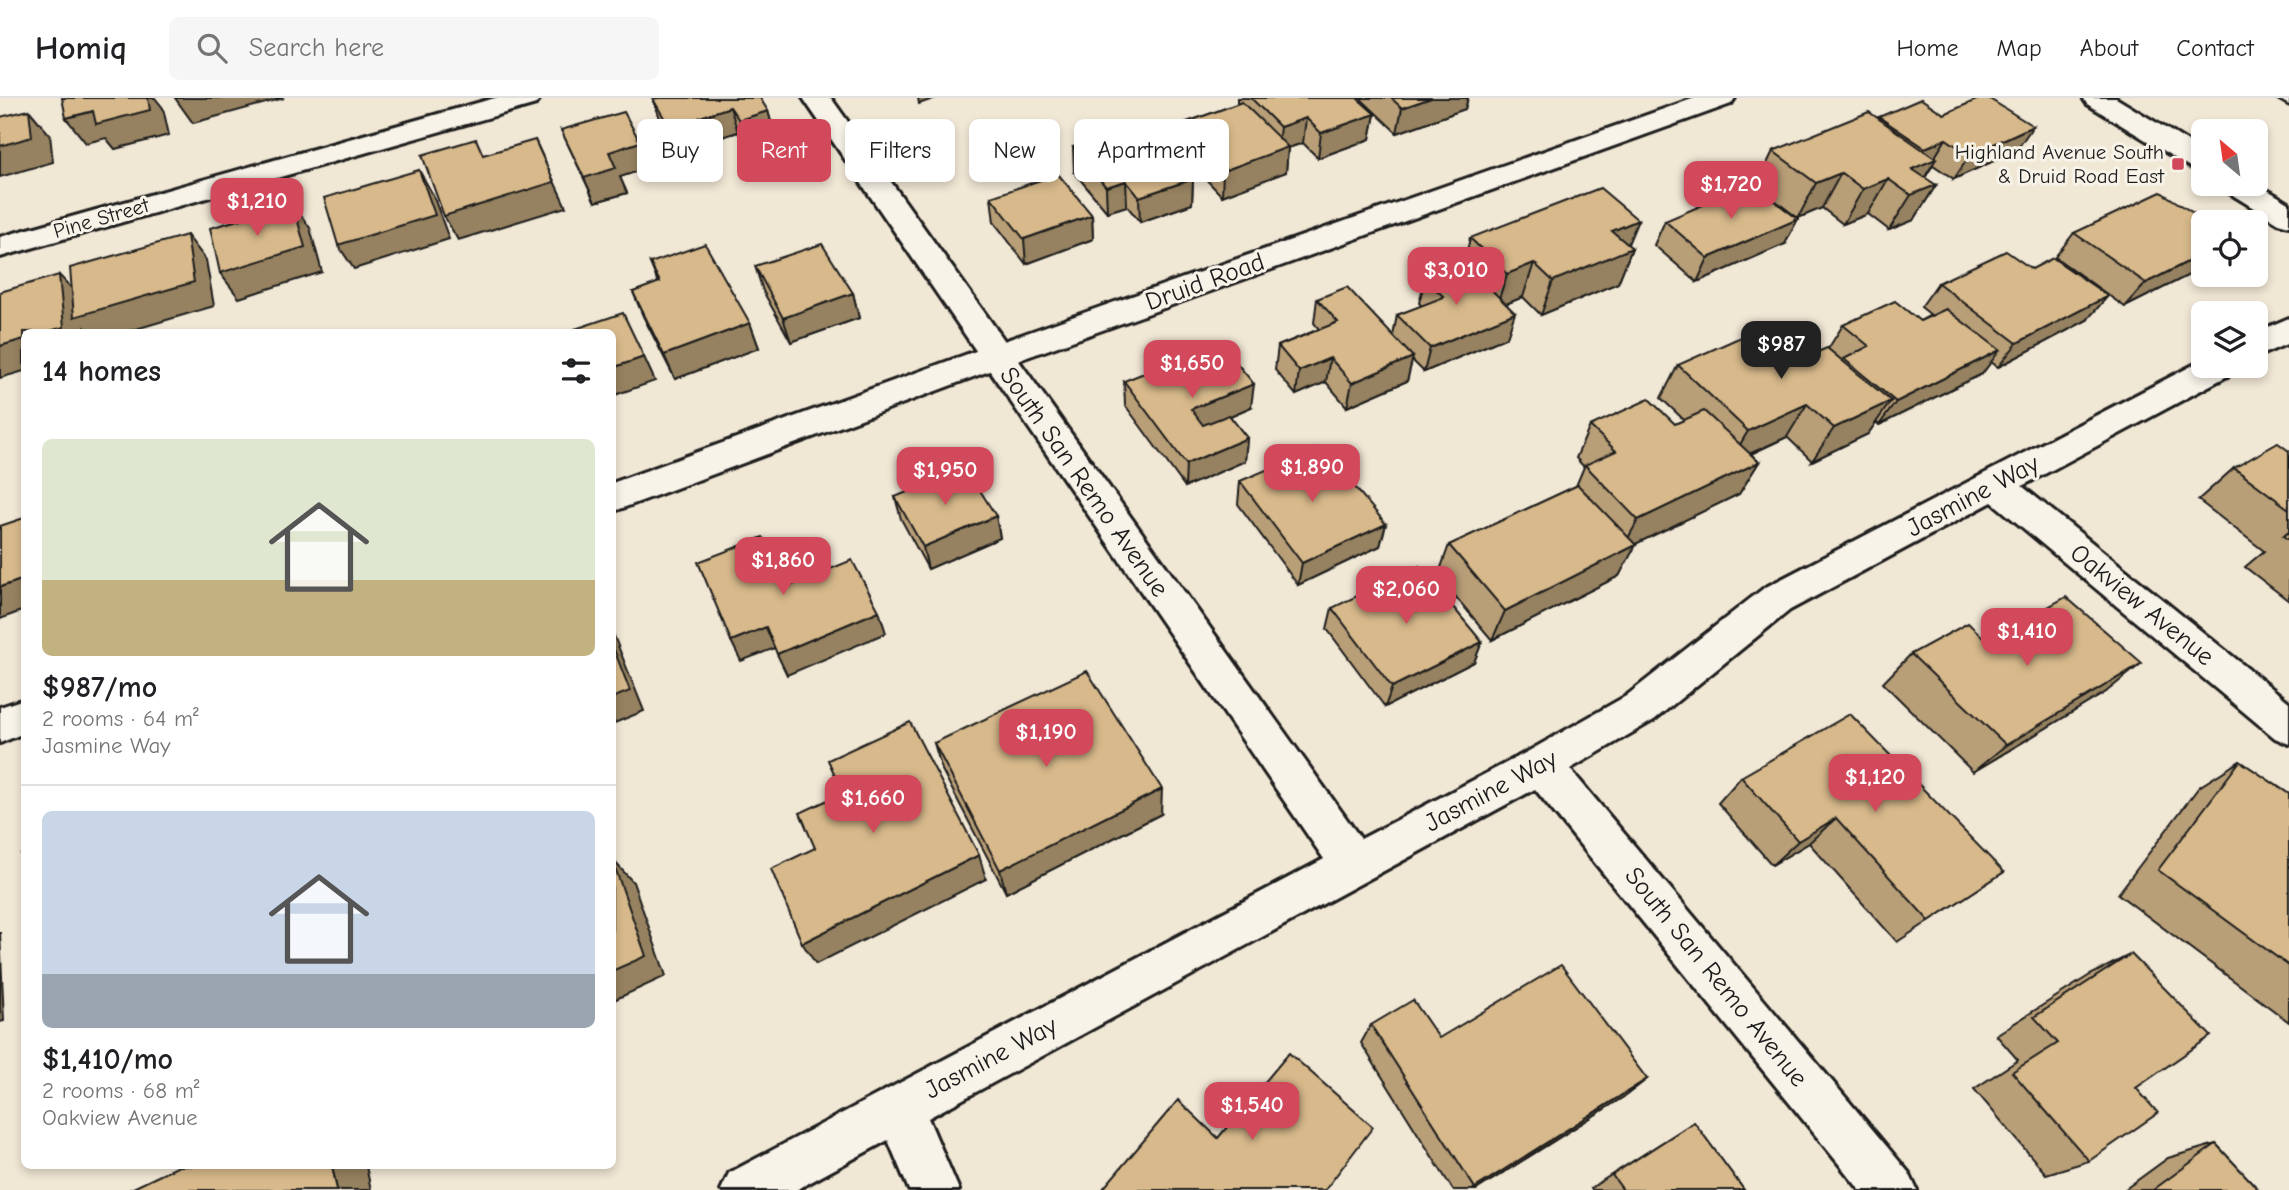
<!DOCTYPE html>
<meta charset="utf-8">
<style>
:root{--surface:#fff;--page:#f6f6f6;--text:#202124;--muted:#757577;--line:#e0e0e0;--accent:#d1495b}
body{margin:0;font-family:"Comic Neue",sans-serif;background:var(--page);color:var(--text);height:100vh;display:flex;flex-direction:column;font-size:26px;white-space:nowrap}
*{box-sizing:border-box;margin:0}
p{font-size:23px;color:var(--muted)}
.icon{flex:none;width:38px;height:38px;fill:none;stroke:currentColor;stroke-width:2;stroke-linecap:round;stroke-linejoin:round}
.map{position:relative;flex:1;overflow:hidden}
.side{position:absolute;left:21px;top:231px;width:595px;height:840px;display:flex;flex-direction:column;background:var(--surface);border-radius:10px;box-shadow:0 4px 10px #0003}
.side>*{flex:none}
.guide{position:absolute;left:637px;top:21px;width:665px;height:63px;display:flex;gap:14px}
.needle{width:46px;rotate:331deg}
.fabs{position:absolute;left:2191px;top:21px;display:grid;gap:14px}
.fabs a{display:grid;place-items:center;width:77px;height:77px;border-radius:10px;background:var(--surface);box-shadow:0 4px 10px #0003;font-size:35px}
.price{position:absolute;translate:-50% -60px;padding:0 16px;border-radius:14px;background:var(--accent);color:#fff;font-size:23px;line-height:46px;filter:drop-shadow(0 2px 4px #0008)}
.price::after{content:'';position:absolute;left:50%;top:42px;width:21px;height:16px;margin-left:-10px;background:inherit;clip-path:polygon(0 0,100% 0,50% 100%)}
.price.on{background:#222;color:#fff}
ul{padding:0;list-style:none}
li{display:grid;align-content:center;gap:14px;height:371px;padding:0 21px}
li+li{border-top:2px solid var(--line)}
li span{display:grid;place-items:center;height:217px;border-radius:10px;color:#555}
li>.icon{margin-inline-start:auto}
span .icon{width:126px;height:126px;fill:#fffc;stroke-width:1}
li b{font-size:30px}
h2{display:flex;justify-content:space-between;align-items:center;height:84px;padding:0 21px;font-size:30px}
.chip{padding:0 24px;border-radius:10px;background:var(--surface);box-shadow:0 4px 10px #0003;font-size:24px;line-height:63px}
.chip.on{background:var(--accent);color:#fff}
header{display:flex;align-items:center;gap:42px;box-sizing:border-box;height:98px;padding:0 35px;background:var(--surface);border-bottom:2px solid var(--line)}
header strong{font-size:33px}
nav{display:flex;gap:38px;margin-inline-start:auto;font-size:24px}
.search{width:490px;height:63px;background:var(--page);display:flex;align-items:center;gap:18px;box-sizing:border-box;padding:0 24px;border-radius:10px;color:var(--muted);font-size:26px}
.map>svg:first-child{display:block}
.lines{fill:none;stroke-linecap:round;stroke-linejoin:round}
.service-casing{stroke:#1c1c1c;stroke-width:5}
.minor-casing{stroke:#1c1c1c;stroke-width:6}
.tertiary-casing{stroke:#1c1c1c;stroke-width:6}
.service{fill:#f7f3e8;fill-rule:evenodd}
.minor{fill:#f7f3e8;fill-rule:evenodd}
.tertiary{fill:#f7f3e8;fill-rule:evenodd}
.wall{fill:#b99f78;stroke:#1c1c1c;stroke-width:2}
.shaded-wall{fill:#968261;stroke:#1c1c1c;stroke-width:2}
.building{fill:#d7b98b;stroke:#1c1c1c;stroke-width:2}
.poi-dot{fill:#d1495b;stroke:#f7f3e8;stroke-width:2.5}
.labels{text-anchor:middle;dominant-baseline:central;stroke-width:6;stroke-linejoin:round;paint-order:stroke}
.far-poi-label{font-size:21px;fill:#1c1c1c;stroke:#f7f3e8;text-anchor:end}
.far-street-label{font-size:21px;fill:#1c1c1c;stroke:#f7f3e8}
.street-label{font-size:26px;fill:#1c1c1c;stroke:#f7f3e8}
</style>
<header>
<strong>Homiq</strong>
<div class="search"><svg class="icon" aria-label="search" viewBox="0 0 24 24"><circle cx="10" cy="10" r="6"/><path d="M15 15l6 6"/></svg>Search here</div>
<nav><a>Home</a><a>Map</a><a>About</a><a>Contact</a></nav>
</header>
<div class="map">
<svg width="2289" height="1092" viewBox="0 0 2289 1092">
<rect width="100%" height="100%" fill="#f1e7d5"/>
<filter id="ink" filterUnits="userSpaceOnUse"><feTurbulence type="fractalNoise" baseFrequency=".0143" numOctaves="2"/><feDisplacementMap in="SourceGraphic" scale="14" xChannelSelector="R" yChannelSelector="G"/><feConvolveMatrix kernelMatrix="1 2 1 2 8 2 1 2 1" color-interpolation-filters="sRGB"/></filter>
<g filter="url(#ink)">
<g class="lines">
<!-- service casing -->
<g class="service-casing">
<polygon id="service" points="2277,0 2289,0 2289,7"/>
</g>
<!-- minor casing -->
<g class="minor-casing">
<g id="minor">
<polygon points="495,0 540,0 536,6 0,159 0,139"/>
<polygon points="803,0 831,0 1361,741 1527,654 1626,598 1764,490 2203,262 2203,268 2235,268 2231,276 2022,388 2289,604 2289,646 2275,640 1992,404 1790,512 1654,622 1570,671 1909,1075 1917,1092 1860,1092 1535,691 928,1020 959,1092 909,1092 888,1042 796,1092 721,1092 729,1075 1324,761"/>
<polygon points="2289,220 2289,245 2256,259 2256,234"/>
</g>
</g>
<!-- tertiary casing -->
<g class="tertiary-casing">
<g id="tertiary">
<polygon points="1695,0 1735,0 1731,6 1008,266 612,414 612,385 984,250"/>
<polygon points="2083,0 2116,0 2203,53 2203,74 2193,71 2087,6"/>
<polygon points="2256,85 2289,105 2289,128 2278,125 2226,93 2221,86"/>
<polygon points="24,601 24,635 0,645 0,609"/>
</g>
</g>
<!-- service -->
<use href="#service" class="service"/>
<!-- minor -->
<use href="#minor" class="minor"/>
<!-- tertiary -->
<use href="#tertiary" class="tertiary"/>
</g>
<!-- wall -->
<g class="wall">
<polygon points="1237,0 1357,0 1375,16 1370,41 1318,60 1303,45 1288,50 1286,74 1222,98 1178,52 1179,27 1237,6"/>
<polygon points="1360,0 1468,0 1465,11 1397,35"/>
<polygon points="653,1 768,13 775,38 746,47 738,34 712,42 716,57 686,67 662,26"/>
<polygon points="1944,16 2016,53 1954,81 1933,67 1925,80 1936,87 1914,122 1889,132 1868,116 1843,126 1822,110 1798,120 1756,88 1773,53 1879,19"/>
<polygon points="561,32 650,69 620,79 627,95 595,104"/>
<polygon points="1073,49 1104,53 1193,81 1192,106 1140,124 1127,108 1107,114 1074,74"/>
<polygon points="991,99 1092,117 1093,141 1026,166 994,124"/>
<polygon points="1665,123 1785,146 1697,184 1654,147"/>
<polygon points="2203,124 2203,170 2125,209 2055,159 2074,135"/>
<polygon points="1470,140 1628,147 1632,150 1618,185 1541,217 1523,199 1506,206 1507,239 1424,274 1412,262 1407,283 1347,309 1326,284 1296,297 1275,272 1278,248 1319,231 1314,225 1317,201 1393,238 1397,217 1422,208 1419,205 1425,181 1464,166"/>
<polygon points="650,165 750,225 759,250 675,281 643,218 633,194 658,185"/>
<polygon points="755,168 853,195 859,220 791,244 763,193"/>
<polygon points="1938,185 2087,222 1998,269 1991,264 1982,276 1879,327 1876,324 1868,336 1812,363 1787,339 1751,356 1759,364 1739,396 1635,446 1619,478 1492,542 1438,478 1449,447 1576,388 1584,369 1576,360 1590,328 1675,326 1684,322 1661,300 1678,267 1806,259 1828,251 1843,227 1920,223 1931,217 1921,209"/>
<polygon points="1124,283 1251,309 1230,318 1247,340 1245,363 1185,389 1125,307"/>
<polygon points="2289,353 2289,503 2245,469 2264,453 2198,402 2234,370"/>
<polygon points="1240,383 1386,426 1380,448 1298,487 1238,406"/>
<polygon points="895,399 996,418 1000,440 928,471 901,421"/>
<polygon points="1332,510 1482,544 1474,564 1385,609 1327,531"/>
<polygon points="1987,543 2106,594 1973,674 1883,585 1911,556"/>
<polygon points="934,645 1161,716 1006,795 942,672"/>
<polygon points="2240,663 2289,696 2289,924 2118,796 2199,689"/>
<polygon points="1741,679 2004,774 1897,844 1809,745 1772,767 1718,705"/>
<polygon points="2131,856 2136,990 2089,1063 2046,1076 1974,991 2018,962 1996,937 2090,877"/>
<polygon points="1371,927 1439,940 1647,981 1625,998 1476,1092 1453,1092 1361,945"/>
<polygon points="1694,1024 1744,1092 1593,1092 1591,1090"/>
<polygon points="2216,1046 2259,1092 2124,1092 2168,1060"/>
</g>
<!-- shaded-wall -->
<g class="shaded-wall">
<polygon points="148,0 155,0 163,10 169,37 115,51 106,40 86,45 66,20"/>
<polygon points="175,0 284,0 193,25"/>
<polygon points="918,0 936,0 919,6"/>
<polygon points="1431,0 1468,0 1465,11 1397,35 1402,10"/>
<polygon points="730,9 738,34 712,42 716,57 686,67 677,42 700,19"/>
<polygon points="29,12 50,37 53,64 0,79 0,48"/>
<polygon points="768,13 775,38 746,47 739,22"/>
<polygon points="1375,16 1370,41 1318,60 1321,35"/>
<polygon points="1306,20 1303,45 1288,50 1286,74 1222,98 1223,73 1277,53 1280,29"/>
<polygon points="2033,28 2016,53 1954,81 1970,57"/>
<polygon points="1946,41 1933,62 1936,61 1915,95 1936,87 1914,122 1889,132 1911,97 1912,71 1925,50"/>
<polygon points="535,42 566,109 458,142 444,118"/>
<polygon points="640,44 650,69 620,79 627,95 595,104 584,80 609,54"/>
<polygon points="419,72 433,97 449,141 354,171 338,147"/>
<polygon points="1841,75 1822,110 1798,120 1816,85"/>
<polygon points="1193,81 1192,106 1140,124 1139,99"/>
<polygon points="1888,81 1868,116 1843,126 1863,91"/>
<polygon points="1126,83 1127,108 1107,114 1106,89"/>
<polygon points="293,106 310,130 322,174 239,200 220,175"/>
<polygon points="1092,117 1093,141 1026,166 1024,141"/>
<polygon points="1798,121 1785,146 1697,184 1708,160"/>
<polygon points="1638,122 1625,153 1632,150 1618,185 1541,217 1553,183 1612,133"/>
<polygon points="187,137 206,162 214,208 126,234 89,234 85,230 85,234 46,234 59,177 82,201"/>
<polygon points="2203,156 2203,170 2125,209 2146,185"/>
<polygon points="1534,165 1523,199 1496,210 1507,176"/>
<polygon points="853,195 859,220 791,244 783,220"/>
<polygon points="2108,198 2087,222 1998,269 2017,245"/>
<polygon points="1515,215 1507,239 1424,274 1430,250"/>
<polygon points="750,225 759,250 675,281 664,257"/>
<polygon points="24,241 24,273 0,280 0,248"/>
<polygon points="2000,252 1982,276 1879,327 1896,304"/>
<polygon points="644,259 655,283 612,298 612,270"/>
<polygon points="1413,259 1407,283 1347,309 1352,285"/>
<polygon points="1330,260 1326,284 1296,297 1299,273"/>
<polygon points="1254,286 1251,309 1190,335 1191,311"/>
<polygon points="1891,303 1868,336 1812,363 1834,330"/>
<polygon points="1807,306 1787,339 1729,365 1748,333"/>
<polygon points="1247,340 1245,363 1185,389 1186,366"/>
<polygon points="1759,364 1739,396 1621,453 1638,422"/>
<polygon points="996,418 1000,440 928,471 923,449"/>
<polygon points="1386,426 1380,448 1298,487 1302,465"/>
<polygon points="1636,447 1619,478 1492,542 1505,513"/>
<polygon points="24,481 24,512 0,521 0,489"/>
<polygon points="879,513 886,535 787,577 777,556"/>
<polygon points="766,529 775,550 741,563 731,543"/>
<polygon points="612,533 644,613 612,626"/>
<polygon points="1482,544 1474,564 1385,609 1392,589"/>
<polygon points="2142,565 2106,594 1973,674 2006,647"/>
<polygon points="1162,691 1161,716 1006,795 1000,772"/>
<polygon points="1836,720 1809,745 1772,767 1798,743"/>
<polygon points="979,757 986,781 816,866 802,845"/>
<polygon points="612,761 633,784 666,878 612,903"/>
<polygon points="0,834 4,923 0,924"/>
<polygon points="1647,981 1625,998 1476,1092 1472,1092"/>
<polygon points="332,1068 366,1068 371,1092 337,1092"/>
</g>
<!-- building -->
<g class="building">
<polygon points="62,0 148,0 150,12 96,26 93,13 66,20"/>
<polygon points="658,0 760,0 768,13 739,22 730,9 700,19 708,32 677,42 653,1"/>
<polygon points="1251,0 1357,0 1375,16 1321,35 1306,20 1280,29"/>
<polygon points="1391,0 1431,0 1402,10"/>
<polygon points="1981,0 1988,0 2033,28 1970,57 1946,41 1925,50 1879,19 1921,1 1944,16"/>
<polygon points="1242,4 1288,49 1223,73 1179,27"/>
<polygon points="29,12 32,39 0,48 0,19"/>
<polygon points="624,14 640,44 609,54 616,70 584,80 561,32"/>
<polygon points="1869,14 1936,61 1912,71 1936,87 1911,97 1888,81 1863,91 1841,75 1816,85 1773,53"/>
<polygon points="1154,37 1193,81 1139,99 1126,83 1106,89 1073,49 1095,42 1104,53"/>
<polygon points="476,41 483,57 535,42 554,84 444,118 422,57"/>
<polygon points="419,72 435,117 338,147 324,100"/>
<polygon points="1058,76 1092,117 1024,141 991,99"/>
<polygon points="1752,86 1798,121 1708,160 1665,123"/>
<polygon points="1600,90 1638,122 1612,133 1632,150 1553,183 1534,165 1507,176 1470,140"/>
<polygon points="2161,94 2207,124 2203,124 2203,156 2146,185 2074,135"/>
<polygon points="293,106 305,149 220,175 210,130"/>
<polygon points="187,137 194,184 74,219 70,170"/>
<polygon points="705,146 750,225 664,257 633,194 660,184 650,165"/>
<polygon points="822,146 853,195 783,220 755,168"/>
<polygon points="2006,153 2032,171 2053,160 2108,198 2017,245 1938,185"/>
<polygon points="1464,165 1515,215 1430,250 1397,217 1444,199 1425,181"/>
<polygon points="59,177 64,229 46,234 24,234 24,241 0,248 0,194"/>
<polygon points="1347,189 1413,259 1352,285 1330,260 1299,273 1278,248 1338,224 1317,201"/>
<polygon points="1895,203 1920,223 1946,211 2000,252 1896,304 1844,261 1869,248 1843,227"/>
<polygon points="623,215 644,259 612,270 612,234 566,234"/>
<polygon points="1768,227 1806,259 1827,250 1891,303 1834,330 1807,306 1748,333 1678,267"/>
<polygon points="1220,245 1254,286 1191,311 1203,327 1229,317 1247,340 1186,366 1124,283"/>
<polygon points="1649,301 1675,326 1704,313 1759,364 1638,422 1585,367 1616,353 1590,328"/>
<polygon points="2278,345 2289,353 2289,411 2234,370"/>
<polygon points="1321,349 1386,426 1302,465 1240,383"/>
<polygon points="966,370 996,418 923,449 895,399"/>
<polygon points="1578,387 1636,447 1505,513 1449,447"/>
<polygon points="24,420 24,481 0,489 0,428"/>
<polygon points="2289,434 2289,442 2283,438"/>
<polygon points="763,439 787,489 852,462 879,513 777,556 766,529 731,543 698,464"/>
<polygon points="1419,468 1482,544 1392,589 1332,510"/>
<polygon points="2066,499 2142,565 2006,647 1911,556 1968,525 1987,543"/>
<polygon points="612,546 630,593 612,600"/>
<polygon points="1087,573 1162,691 1000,772 934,645"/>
<polygon points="1850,616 2004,774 1929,823 1836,720 1798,743 1741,679"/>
<polygon points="910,624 979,757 802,845 771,771 815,750 800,715 843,695 828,662"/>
<polygon points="2240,663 2289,696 2289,868 2158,772"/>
<polygon points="24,755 24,796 21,756"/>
<polygon points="612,761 646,858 612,873"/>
<polygon points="2131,856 2211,938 2136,990 2158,1015 2089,1063 2012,974 2058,945 2034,919"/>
<polygon points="1561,867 1647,981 1475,1090 1371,927 1413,902 1439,940"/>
<polygon points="1289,955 1373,1029 1325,1092 1102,1092 1178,1002 1218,1040"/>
<polygon points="1694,1024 1744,1092 1623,1092 1612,1077"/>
<polygon points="2216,1046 2259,1092 2153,1092"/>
<polygon points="179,1068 332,1068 337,1092 129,1092"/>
</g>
</g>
<!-- markers -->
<rect class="poi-dot" x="2171" y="59" width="14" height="14" rx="3.5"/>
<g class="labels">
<!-- far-poi labels -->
<g class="far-poi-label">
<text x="2164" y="54">Highland Avenue South<tspan x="2164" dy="24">&amp; Druid Road East</tspan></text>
</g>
<!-- far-street labels -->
<g class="far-street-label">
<text transform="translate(101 120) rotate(-16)">Pine Street</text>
</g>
<!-- street labels -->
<g class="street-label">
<text transform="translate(1205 184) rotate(-20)">Druid Road</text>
<text transform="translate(1084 384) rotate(55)">South San Remo Avenue</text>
<text transform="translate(1973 398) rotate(-28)">Jasmine Way</text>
<text transform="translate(2142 507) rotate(39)">Oakview Avenue</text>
<text transform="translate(1491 693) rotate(-28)">Jasmine Way</text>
<text transform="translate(1716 879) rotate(51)">South San Remo Avenue</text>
<text transform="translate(991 960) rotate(-28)">Jasmine Way</text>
</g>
</g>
</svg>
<div class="fabs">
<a><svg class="needle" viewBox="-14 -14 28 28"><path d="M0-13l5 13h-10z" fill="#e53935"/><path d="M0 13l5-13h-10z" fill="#757577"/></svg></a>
<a><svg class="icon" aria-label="locate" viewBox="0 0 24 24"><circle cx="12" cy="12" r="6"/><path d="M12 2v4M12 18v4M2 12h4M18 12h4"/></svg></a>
<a><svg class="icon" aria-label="layers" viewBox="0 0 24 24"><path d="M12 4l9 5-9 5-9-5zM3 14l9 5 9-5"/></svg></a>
</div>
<b class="price" style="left:1731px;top:123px">$1,720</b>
<b class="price" style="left:257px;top:140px">$1,210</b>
<b class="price" style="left:1456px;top:209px">$3,010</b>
<b class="price on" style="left:1781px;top:283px">$987</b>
<b class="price" style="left:1192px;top:302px">$1,650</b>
<b class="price" style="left:1312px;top:406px">$1,890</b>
<b class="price" style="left:945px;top:409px">$1,950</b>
<b class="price" style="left:783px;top:499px">$1,860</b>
<b class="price" style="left:1406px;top:528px">$2,060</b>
<b class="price" style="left:2027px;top:570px">$1,410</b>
<b class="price" style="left:1046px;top:671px">$1,190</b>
<b class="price" style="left:1875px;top:716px">$1,120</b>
<b class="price" style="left:873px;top:737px">$1,660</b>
<b class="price" style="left:1252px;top:1044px">$1,540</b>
<div class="guide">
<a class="chip">Buy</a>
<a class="chip on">Rent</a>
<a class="chip">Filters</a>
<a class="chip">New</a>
<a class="chip">Apartment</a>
</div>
<section class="side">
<h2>14 homes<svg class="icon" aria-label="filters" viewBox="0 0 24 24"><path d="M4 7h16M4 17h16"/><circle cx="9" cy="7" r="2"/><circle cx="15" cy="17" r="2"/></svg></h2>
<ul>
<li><span style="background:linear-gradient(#dfe7d0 65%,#c2b280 0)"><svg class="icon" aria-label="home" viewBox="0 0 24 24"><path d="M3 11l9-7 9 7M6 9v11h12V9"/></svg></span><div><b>$987/mo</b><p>2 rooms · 64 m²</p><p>Jasmine Way</p></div></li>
<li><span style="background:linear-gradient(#c9d6e8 75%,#9aa5b1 0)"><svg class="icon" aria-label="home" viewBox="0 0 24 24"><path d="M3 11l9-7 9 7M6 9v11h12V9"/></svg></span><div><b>$1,410/mo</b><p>2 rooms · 68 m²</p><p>Oakview Avenue</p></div></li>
</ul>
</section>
</div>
